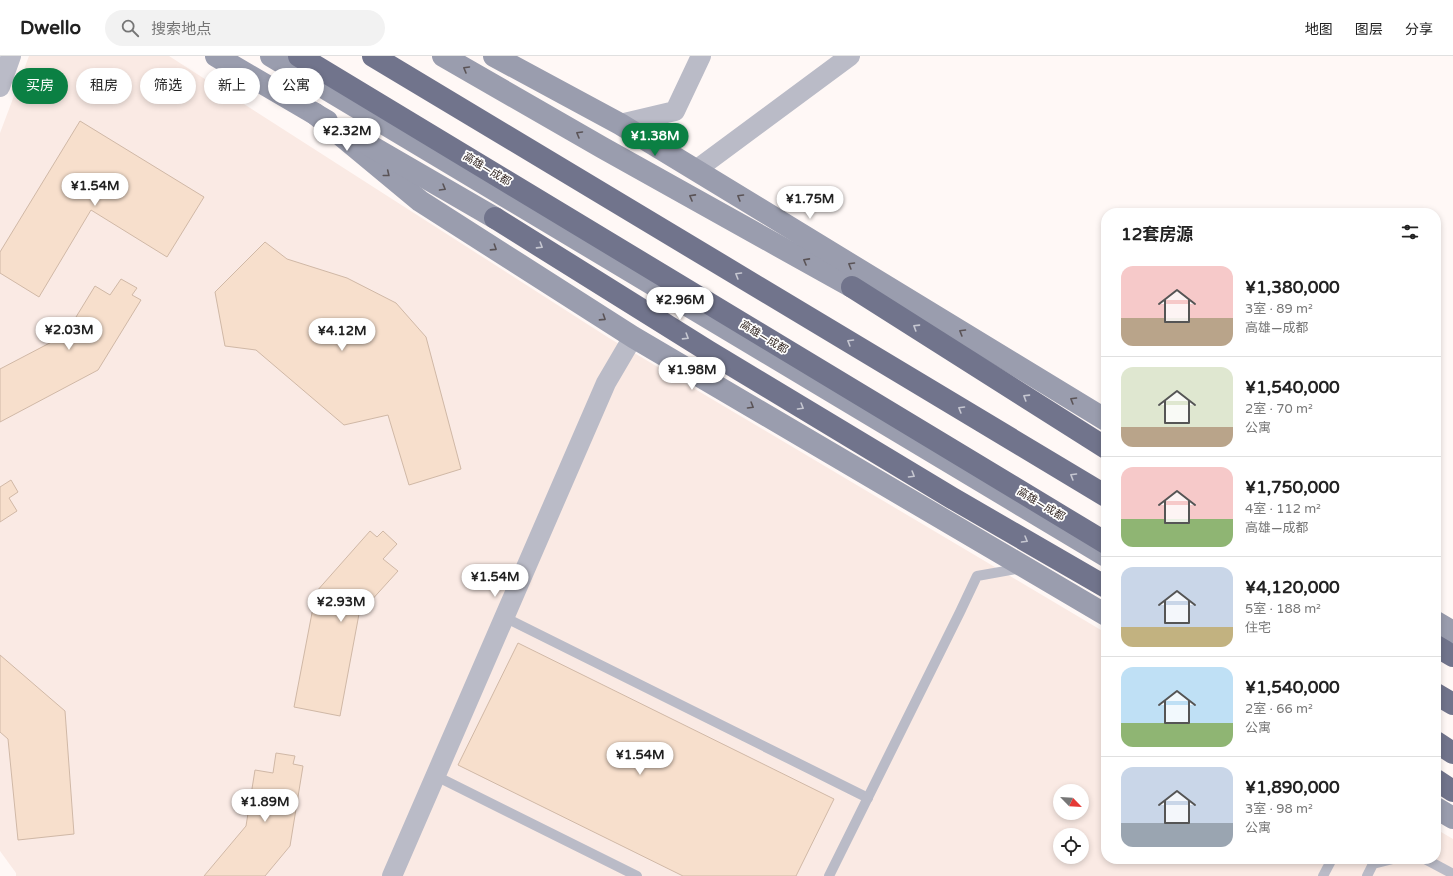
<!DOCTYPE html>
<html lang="zh">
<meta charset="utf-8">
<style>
:root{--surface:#fff;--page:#f2f2f2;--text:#222;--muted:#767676;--line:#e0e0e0;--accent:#0b8043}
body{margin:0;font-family:"Varela Round","Noto Sans SC",sans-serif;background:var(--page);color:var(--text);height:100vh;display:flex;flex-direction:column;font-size:15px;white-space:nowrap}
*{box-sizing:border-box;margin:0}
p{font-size:13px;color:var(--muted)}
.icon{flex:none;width:22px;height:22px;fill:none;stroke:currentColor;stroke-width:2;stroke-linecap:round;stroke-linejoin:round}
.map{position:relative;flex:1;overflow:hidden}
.details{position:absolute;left:1101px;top:152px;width:340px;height:656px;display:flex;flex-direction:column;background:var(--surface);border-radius:16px;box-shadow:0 2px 6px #0003}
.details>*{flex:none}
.banner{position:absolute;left:12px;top:12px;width:380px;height:36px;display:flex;gap:8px}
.needle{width:26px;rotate:115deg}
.controls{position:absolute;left:1053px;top:728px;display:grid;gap:8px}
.controls a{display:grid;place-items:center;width:36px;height:36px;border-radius:50%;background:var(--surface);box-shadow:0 2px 6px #0003;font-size:20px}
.price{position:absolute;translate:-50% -34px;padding:0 9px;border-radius:14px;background:#fff;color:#222;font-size:13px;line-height:26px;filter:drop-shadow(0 1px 2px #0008)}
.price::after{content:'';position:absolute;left:50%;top:24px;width:12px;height:9px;margin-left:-6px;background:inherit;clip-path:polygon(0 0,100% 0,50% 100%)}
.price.on{background:var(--accent);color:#fff}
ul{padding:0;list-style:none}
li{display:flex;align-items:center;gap:12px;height:100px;padding:0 20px}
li+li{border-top:1px solid var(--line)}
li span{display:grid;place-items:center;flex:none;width:112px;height:80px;border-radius:12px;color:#555}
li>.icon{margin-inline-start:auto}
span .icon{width:48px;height:48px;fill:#fffc;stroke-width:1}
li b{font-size:17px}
h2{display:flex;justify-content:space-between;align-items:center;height:48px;padding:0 20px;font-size:17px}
.chip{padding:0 14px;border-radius:18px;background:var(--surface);box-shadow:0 2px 6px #0003;font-size:14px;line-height:36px}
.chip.on{background:var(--accent);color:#fff}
header{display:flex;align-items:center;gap:24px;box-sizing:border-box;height:56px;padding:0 20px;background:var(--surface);border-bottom:1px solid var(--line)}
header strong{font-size:19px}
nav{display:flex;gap:22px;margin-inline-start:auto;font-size:14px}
.search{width:280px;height:36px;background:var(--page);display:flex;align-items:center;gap:10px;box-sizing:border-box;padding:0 14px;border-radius:22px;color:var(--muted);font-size:15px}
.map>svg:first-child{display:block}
.built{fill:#faeae4;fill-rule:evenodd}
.building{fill:#f7dfcc;stroke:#d0b8a6}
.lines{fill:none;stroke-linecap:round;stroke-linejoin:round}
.lane{stroke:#babbc7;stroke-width:10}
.street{stroke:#babbc7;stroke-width:20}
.secondary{stroke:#9a9dae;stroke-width:22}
.highway{stroke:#71748c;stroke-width:22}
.oneway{stroke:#5a5356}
.oneway2{stroke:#c6c7d1}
.labels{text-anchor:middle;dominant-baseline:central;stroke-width:3.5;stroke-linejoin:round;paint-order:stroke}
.street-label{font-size:11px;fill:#372b27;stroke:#fff}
</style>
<header>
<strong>Dwello</strong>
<div class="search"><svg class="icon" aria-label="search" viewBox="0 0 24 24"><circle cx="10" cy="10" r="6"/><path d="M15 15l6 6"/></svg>搜索地点</div>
<nav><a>地图</a><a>图层</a><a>分享</a></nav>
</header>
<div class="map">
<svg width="1453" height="820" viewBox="0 0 1453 820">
<rect width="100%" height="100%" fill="#fff8f6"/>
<!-- built -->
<path class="built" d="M 29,0 L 169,0 L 609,282 L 1106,577 L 1106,803 L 1436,803 L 1436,773 L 1453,783 L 1453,820 L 16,820 L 16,817 L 0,795 L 0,77 ZM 1060,735 L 1082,735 L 1082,757 L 1060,757 ZM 1060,779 L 1082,779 L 1082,801 L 1060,801 Z"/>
<!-- building -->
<g class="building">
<polygon points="80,65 204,141 167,201 91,154 39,241 0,217 0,196"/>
<polygon points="265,186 287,203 347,222 396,247 426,281 461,413 409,429 388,359 344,369 256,294 225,290 215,236"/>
<polygon points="121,223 137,232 132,239 141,244 98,314 0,366 0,313 65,279 95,230 110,239"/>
<polygon points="11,424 18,436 9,442 17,455 0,466 0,431"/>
<polygon points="370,475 377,481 383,475 397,488 383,503 398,515 359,558 340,660 294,651 316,536"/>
<polygon points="518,587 834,743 796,820 683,820 458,709"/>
<polygon points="0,599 65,655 74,778 18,784 8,683 0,676"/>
<polygon points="276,697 295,700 293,708 303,710 290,790 265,820 204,820 246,770 255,714 273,717"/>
</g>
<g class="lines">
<!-- lane -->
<g class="lane">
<polyline points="504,561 868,742"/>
<polyline points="436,720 637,820"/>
<polyline points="1425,803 1453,818"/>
<polyline points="829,820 960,556 977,520 1022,512"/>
<polyline points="1323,820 1332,803"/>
<polyline points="1367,820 1373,808 1393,803"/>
</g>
<!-- street -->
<g class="street">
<polyline points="0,31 11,0"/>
<polyline points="620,68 675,55 701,0"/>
<polyline points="696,114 850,0"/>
<polyline points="392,820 606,327 633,281"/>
</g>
<!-- secondary -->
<g class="secondary">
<polyline points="216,0 327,65"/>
<polyline points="271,0 1106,500"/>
<polyline points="443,0 603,92 852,231"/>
<polyline points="494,0 620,68 1106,364"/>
<polyline points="314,57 420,145 633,281 1106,559"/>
<polyline points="369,89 495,162"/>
<polyline points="1436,566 1453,576"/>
<polyline points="1436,752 1453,762"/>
</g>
<!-- highway -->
<g class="highway">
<polyline points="299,0 1106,487"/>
<polyline points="373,0 1106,440"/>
<polyline points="495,162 708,295 952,442 1106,531"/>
<polyline points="852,231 1106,392"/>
<polyline points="1436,590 1453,600"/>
<polyline points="1436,638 1453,648"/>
<polyline points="1436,686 1453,697"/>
<polyline points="1436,724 1453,735"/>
</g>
</g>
<!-- one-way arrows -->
<defs><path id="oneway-chevron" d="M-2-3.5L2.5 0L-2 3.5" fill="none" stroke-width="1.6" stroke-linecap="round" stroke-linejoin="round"/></defs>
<g class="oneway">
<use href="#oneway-chevron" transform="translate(466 13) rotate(-150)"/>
<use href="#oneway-chevron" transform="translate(579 78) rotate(-150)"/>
<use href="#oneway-chevron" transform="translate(387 118) rotate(39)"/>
<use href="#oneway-chevron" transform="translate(443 132) rotate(30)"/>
<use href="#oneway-chevron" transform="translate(692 141) rotate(-151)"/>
<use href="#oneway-chevron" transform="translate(740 141) rotate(-149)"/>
<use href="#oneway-chevron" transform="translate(494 192) rotate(33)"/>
<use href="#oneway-chevron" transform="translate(806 205) rotate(-151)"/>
<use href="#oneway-chevron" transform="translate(851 209) rotate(-149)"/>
<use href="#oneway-chevron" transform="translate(603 262) rotate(33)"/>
<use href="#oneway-chevron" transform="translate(962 276) rotate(-149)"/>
<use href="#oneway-chevron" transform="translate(1073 344) rotate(-149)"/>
<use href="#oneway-chevron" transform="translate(751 350) rotate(31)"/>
</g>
<g class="oneway2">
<use href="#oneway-chevron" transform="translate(540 190) rotate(32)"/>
<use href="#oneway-chevron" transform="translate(738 219) rotate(-149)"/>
<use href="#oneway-chevron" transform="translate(916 271) rotate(-148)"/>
<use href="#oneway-chevron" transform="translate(686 281) rotate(32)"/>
<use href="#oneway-chevron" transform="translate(850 286) rotate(-149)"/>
<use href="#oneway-chevron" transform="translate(1026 341) rotate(-148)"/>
<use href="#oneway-chevron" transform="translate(801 351) rotate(31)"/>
<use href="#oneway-chevron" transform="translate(961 353) rotate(-149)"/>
<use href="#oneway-chevron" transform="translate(912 419) rotate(31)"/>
<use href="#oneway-chevron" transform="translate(1073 420) rotate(-149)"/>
<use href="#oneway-chevron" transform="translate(1025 484) rotate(30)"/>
</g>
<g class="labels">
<!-- street labels -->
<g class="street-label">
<text transform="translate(487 113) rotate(31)">高雄—成都</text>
<text transform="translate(764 281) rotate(31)">高雄—成都</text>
<text transform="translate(1041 448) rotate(31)">高雄—成都</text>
</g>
</g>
</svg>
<div class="controls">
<a><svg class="needle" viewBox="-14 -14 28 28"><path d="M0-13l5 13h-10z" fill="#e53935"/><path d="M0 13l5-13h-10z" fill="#767676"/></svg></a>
<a><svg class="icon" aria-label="locate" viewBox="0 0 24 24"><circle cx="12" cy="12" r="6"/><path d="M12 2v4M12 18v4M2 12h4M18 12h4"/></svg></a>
</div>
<b class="price" style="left:347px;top:96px">¥2.32M</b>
<b class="price on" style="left:655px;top:101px">¥1.38M</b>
<b class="price" style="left:95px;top:151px">¥1.54M</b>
<b class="price" style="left:810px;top:164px">¥1.75M</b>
<b class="price" style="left:680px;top:265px">¥2.96M</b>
<b class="price" style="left:69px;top:295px">¥2.03M</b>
<b class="price" style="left:342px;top:296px">¥4.12M</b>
<b class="price" style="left:692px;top:335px">¥1.98M</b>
<b class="price" style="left:495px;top:542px">¥1.54M</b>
<b class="price" style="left:341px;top:567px">¥2.93M</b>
<b class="price" style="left:640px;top:720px">¥1.54M</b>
<b class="price" style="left:265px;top:767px">¥1.89M</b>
<div class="banner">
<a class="chip on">买房</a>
<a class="chip">租房</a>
<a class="chip">筛选</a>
<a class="chip">新上</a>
<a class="chip">公寓</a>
</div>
<section class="details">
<h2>12套房源<svg class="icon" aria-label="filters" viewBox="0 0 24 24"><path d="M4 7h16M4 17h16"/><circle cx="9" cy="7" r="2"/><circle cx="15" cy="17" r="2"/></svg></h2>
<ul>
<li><span style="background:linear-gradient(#f6c9c9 65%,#b9a48a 0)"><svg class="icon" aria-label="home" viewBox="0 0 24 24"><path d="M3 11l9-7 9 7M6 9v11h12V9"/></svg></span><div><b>¥1,380,000</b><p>3室 · 89 m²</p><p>高雄—成都</p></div></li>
<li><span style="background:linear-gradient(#dfe7d0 75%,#b9a48a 0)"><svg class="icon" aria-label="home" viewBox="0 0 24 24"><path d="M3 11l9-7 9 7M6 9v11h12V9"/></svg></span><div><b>¥1,540,000</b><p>2室 · 70 m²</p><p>公寓</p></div></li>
<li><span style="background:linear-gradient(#f6c9c9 65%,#8fb573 0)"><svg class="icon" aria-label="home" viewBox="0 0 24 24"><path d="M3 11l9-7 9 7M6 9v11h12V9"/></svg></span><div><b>¥1,750,000</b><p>4室 · 112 m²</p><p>高雄—成都</p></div></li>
<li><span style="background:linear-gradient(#c9d6e8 75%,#c2b280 0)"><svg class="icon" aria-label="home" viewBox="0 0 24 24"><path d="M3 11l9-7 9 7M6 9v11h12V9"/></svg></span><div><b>¥4,120,000</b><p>5室 · 188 m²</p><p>住宅</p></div></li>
<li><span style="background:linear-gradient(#bfe0f5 70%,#8fb573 0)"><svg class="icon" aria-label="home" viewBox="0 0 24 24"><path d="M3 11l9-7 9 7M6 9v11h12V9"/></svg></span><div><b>¥1,540,000</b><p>2室 · 66 m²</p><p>公寓</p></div></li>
<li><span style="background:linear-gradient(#c9d6e8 70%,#9aa5b1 0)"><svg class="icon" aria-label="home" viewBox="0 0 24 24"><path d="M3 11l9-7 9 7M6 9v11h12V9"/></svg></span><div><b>¥1,890,000</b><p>3室 · 98 m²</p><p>公寓</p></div></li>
</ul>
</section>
</div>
